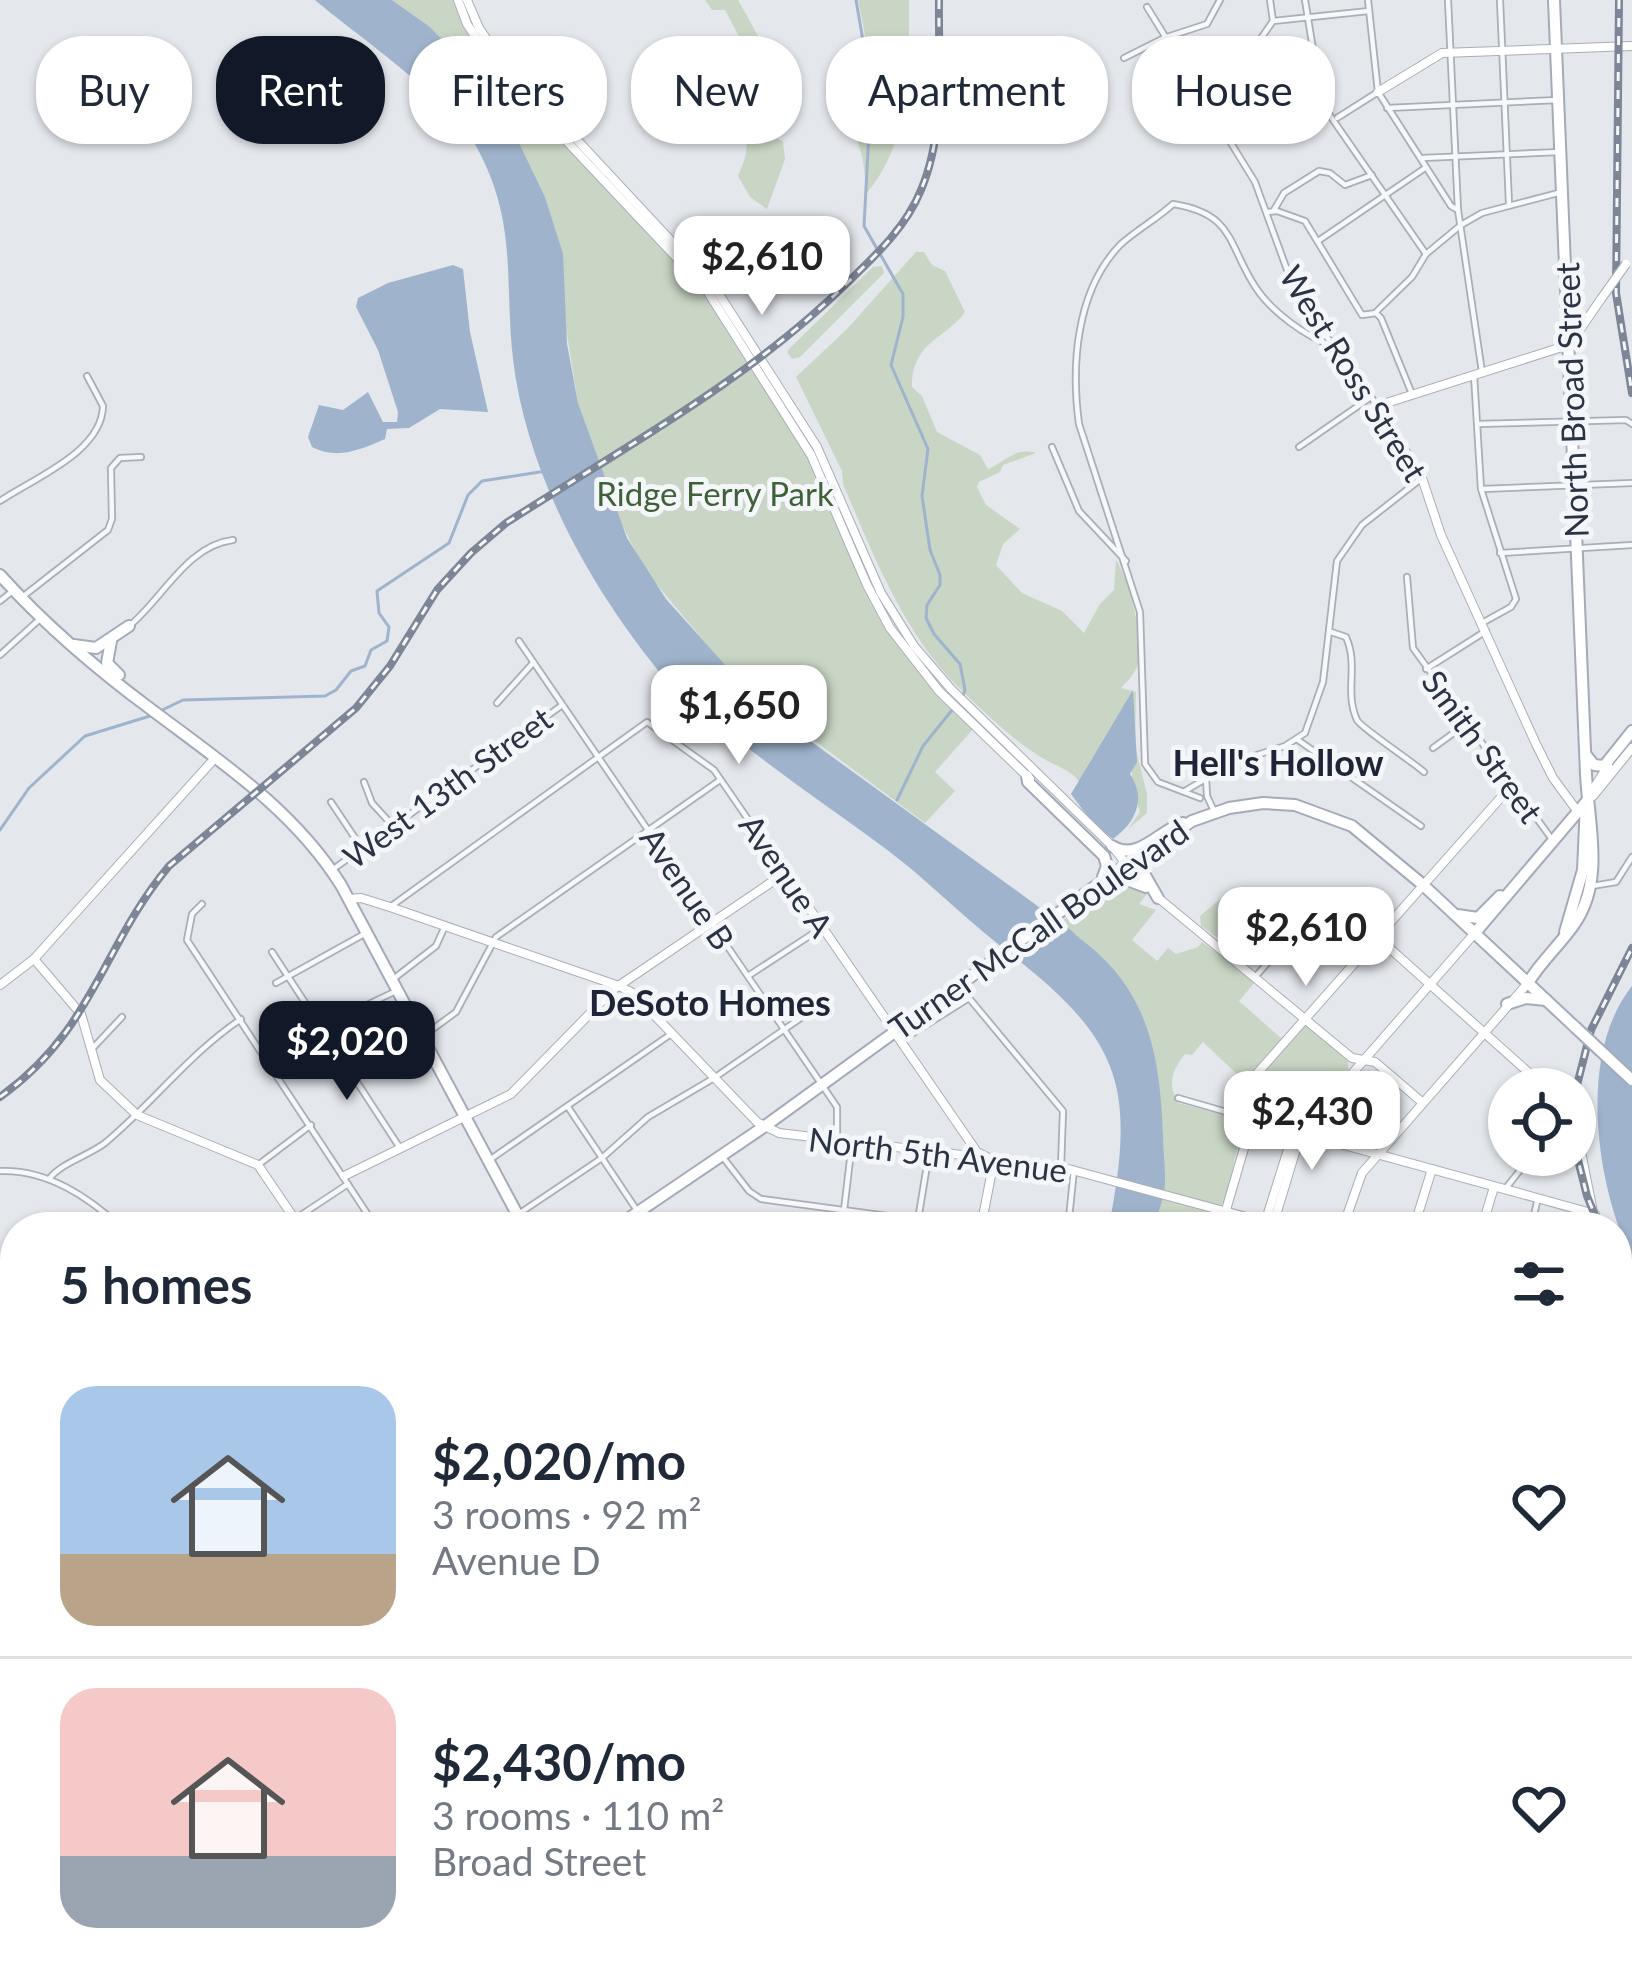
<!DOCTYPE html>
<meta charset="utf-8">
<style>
:root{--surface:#fff;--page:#f2f2f3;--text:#1f2937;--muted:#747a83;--line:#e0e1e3;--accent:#111827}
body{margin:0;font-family:Lato,sans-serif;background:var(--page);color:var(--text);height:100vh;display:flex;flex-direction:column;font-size:45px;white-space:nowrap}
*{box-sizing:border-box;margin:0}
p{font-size:39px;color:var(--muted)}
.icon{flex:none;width:66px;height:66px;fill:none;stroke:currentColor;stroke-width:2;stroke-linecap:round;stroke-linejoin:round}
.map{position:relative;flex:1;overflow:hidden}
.details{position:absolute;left:0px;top:1212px;width:1632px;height:771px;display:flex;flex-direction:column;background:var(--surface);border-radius:48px 48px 0 0;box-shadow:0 3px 9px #0004}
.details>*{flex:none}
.banner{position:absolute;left:36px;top:36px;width:1560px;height:108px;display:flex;gap:24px}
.tools{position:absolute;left:1488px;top:1068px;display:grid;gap:24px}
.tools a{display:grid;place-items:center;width:108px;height:108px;border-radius:50%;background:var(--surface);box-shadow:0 3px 9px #0004;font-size:60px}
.price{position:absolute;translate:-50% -102px;padding:0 27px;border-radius:24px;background:#fff;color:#222;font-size:39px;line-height:78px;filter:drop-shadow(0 3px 6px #0008)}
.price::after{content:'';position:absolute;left:50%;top:72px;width:36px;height:27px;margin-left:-18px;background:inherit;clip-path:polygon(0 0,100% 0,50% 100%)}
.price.on{background:var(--accent);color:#fff}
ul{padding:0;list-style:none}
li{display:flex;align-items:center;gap:36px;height:300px;padding:0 60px}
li+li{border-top:3px solid var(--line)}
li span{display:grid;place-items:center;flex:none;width:336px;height:240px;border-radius:36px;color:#555}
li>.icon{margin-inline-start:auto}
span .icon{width:144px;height:144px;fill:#fffc;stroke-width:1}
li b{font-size:51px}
h2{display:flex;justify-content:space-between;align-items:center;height:144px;padding:0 60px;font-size:51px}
.chip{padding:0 42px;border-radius:48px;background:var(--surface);box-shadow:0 3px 9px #0004;font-size:42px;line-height:108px}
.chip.on{background:var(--accent);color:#fff}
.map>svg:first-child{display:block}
.green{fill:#c9d6c5}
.water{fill:#9fb4cc}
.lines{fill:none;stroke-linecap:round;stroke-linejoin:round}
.stream{stroke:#9fb4cc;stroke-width:3}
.street-casing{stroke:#a9aeb7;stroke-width:8}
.secondary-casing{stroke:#a9aeb7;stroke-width:10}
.primary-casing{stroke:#a3abb8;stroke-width:14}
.street{stroke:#f7f8fa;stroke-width:4.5}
.secondary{stroke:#fff;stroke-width:8}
.primary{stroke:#fff;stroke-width:10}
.rail-casing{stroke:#7d8696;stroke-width:8}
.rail{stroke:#f4f6f9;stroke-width:3;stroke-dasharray:9;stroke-linecap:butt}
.secondary-bridge-casing{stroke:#a9aeb7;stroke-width:10;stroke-linecap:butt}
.primary-bridge-casing{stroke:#a3abb8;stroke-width:14;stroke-linecap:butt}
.secondary-bridge{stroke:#fff;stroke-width:8}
.primary-bridge{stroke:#fff;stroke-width:10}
.labels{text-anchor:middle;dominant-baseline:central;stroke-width:10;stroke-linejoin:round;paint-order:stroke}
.street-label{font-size:33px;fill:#2b3445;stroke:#f4f6f9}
.park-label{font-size:33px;fill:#3f6138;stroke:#f4f6f9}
.neighbourhood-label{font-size:36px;font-weight:bold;fill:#1d2536;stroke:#f4f6f9}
</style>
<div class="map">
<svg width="1632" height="1981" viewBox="0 0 1632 1981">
<rect width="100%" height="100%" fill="#e4e7ec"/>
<!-- green -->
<g class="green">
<polygon points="392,0 454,0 470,36 499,75 707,296 802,443 881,618 942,700 973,729 935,772 955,791 925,823 741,686 645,570 618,517 578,403 545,197 486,85 430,27"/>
<path d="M 705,0 L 738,0 C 745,12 783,80 783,87 C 783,102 773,119 772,135 L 783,142 L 785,159 L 767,209 L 750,197 L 738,176 C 764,120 723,125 722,85 C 721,72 736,53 741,40 L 725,10 L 712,10 Z"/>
<path d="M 858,0 L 909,0 C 909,65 912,141 866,194 C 865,173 864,155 855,136 C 847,119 836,109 834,91 L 855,120 L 865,124 C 874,81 867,42 858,0 Z"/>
<path d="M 916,252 L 924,252 L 932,265 L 945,271 L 965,312 C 946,339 912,341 912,387 L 922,396 L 937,432 L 980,455 L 988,469 C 1006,462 1014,447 1036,453 L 1003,465 L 1000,472 L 979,482 L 977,487 L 986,505 L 1020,529 L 1003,544 L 996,565 L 1022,593 L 1062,611 L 1084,633 L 1100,604 L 1114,590 L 1116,560 C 1130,583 1144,637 1138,664 C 1136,672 1127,682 1121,688 L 1136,692 L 1135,746 L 1147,794 L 1147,813 L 1128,829 L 1140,812 L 1132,788 L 1132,764 L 1083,787 C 1074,770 1055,766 1039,756 C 1010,738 980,708 955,684 C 901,628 873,554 843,484 L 842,471 L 796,377 L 847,329 Z"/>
<polygon points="882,266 884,273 800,357 792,359 787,352 790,348 873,267"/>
<path d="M 1121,880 L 1137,884 L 1147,894 L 1139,904 L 1156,910 L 1132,940 L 1157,961 L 1168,948 L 1176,954 L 1198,947 L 1202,942 L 1256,981 L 1239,1001 L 1282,1039 L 1245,1082 L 1203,1042 L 1192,1055 L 1185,1054 C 1172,1071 1167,1083 1178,1103 L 1241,1119 L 1245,1134 L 1241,1146 L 1237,1148 L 1227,1198 L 1220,1206 L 1219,1227 L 1125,1227 L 1126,1015 L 1043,934 Z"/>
<polygon points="1224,896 1242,899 1273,921 1255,932 1221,940 1201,926 1200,916"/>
<polygon points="1304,1023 1348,1061 1348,1070 1297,1128 1247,1115 1244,1098 1247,1088"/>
<polygon points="235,1968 551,1968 559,1981 241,1981"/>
</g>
<!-- water -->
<g class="water">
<path d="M 315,0 L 392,0 L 430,27 L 486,85 L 504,112 L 545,197 L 563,254 L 567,344 L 578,403 L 627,538 L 666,599 L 761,705 L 1043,910 C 1062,919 1071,932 1087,944 C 1150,994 1160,1059 1163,1136 C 1164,1178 1171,1187 1152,1227 L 1109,1227 C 1118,1176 1130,1114 1109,1064 C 1089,1014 1038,976 998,944 C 960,914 925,878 886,849 C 830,807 769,768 717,722 L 697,711 L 688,717 L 684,715 L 687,704 C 603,611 528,485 513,359 C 504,279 518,222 476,146 C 447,96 361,39 315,0 Z"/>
<path d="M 453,265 L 463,269 L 470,332 L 488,412 L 440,409 L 409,428 L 387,429 L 385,439 C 360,450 337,460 312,447 L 308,437 L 319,405 L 343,410 L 368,392 L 383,422 L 397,422 L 398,412 L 378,350 L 356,307 L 358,298 L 388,283 Z"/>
<path d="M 1133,690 L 1137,762 L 1130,774 C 1147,800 1135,823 1113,839 L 1094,825 L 1071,794 Z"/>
<path d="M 1632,986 L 1632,1260 C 1597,1187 1576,1056 1632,986 Z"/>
</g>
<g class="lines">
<!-- stream -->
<g class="stream">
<polyline points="856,0 867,64 870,113 864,226 903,294 903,317 891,365 928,449 922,496 930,550 940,575 940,585 927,605 926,618 934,634 960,664 965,690 962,699"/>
<polyline points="158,712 183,700 325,696 336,690 351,671 365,666 371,650 387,641 389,627 379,613 377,591 449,543 468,495 482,481 546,471"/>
<polyline points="897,800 923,746 952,710"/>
<polyline points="0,830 29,788 85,736 150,716"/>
<polyline points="1443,1968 1461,1969 1481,1981"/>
<polyline points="103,1978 127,1968"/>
</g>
<!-- street casing -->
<g class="street-casing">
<g id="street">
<polyline points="1270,0 1273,21"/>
<polyline points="1305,0 1322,104 1426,254"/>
<polyline points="1368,0 1378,92 1451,206 1458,210"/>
<polyline points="1448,0 1458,210 1482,372"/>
<polyline points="1500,0 1509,204"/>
<polyline points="1147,7 1255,182 1290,278 1323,333 1349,362 1377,406"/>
<polyline points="1124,58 1164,38 1207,24 1220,0"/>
<path d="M 1324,108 C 1285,99 1278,99 1255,64 L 1257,44 L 1273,21 L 1369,11"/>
<polyline points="1387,108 1558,100"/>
<polyline points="1337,118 1378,92"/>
<polyline points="1422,158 1560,152"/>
<polyline points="1274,210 1284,193 1319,171 1330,173 1345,185 1372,175"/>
<polyline points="1267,212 1277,211 1305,221 1362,315 1376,313 1381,318 1412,394"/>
<polyline points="1318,241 1425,168"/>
<polyline points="1377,311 1412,277 1426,254 1461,225 1482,213 1562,192"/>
<polyline points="1474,375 1481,489 1516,599 1511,607 1482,623"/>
<polyline points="1478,424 1626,420 1632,424"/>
<polyline points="1052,447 1079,511 1126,561"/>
<polyline points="1299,447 1371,397"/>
<polyline points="1482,489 1632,483"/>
<path d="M 0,501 C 34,478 102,452 103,406 L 87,376"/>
<polyline points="1500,553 1632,545"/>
<polyline points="1407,577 1413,648 1551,838"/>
<polyline points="21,598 108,530 112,519 111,468 120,458 141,457"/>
<polyline points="0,601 14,590"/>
<path d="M 129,626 C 161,601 187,545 233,540"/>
<path d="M 1331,632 L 1346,637 C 1359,666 1344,692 1357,720 C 1360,727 1413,762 1424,772"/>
<polyline points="519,641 837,1107 837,1141"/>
<polyline points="0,655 41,618"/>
<polyline points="1426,669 1486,631"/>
<polyline points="497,703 533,663"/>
<polyline points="1298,740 1421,826"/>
<polyline points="1433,748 1466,724"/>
<polyline points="1206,778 1207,796 1214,811"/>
<polyline points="364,782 372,803 393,826"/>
<polyline points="1185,791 1232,763 1285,746 1305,733 1323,682 1337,561 1362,525 1422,478"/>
<path d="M 1200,798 L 1158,782 L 1145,764 L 1140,612 L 1079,424 C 1071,365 1076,291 1120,245 C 1136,230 1157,219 1173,204 C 1235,214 1227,244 1256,288 C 1272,312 1306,337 1333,346"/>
<polyline points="331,802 361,847"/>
<polyline points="332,870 561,706"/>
<polyline points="1592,886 1616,882 1632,857"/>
<polyline points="202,904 192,914 187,940 376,1227"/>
<polyline points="390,907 647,722 714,770 785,873"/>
<polyline points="272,952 400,1148"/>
<polyline points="748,976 823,927"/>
<polyline points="1256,976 1327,896 1374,934"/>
<polyline points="392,980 436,946 445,926"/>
<polyline points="276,983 366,933"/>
<polyline points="422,1037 456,1012 496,937 720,780"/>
<polyline points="902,1040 969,998 1063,1111 1061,1167"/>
<polyline points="91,1050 122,1017"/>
<polyline points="264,1054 394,992"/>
<polyline points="1178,1098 1244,1117"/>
<polyline points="568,1107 638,1212"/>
<polyline points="722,1156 749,1191 761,1199 969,1227"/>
<polyline points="488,1161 671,1034"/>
<polyline points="258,1165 311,1125"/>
<path d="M 0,1171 C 47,1169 88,1197 121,1227"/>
<path d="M 49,1179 C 61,1163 88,1156 105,1143 C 152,1104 190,1053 241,1019"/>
<polyline points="1506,1188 1532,1155"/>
<polyline points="517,1215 602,1158 648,1117 714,1078 821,1004"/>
<polyline points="295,1219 348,1184"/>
<polyline points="918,1220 929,1153"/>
<polyline points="842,1227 852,1143"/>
<polyline points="1068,1227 1074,1170"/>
<polyline points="1531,1227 1538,1198"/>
<polyline points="1617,1325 1632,1330"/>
<polyline points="1617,1372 1632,1372"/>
<polyline points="622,1968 630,1981"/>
<polyline points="716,1968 720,1974"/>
<polyline points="850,1968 858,1981"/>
<polyline points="945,1968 954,1981"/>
<polyline points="1038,1968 1048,1981"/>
<polyline points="759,1970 766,1981"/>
<polyline points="742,1981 761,1968"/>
<polyline points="986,1981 1007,1968"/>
<polyline points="1120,1981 1139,1968"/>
<polyline points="1227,1981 1248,1968"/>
</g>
</g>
<!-- secondary casing -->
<g class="secondary-casing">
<g id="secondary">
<polyline points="458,0 467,24 492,62 706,289 811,455 867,585 890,628 939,691 1030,779"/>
<polyline points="467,0 479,28 497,54 715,288 817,447 881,593 914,646 951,689 1112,846 1140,881"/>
<polyline points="1378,92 1442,53 1632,46"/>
<polyline points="1590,794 1608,766"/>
<polyline points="1593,796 1632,748"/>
<polyline points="1578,812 1553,778 1536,744 1441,535 1422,478 1377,406 1559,348 1581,328 1601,299"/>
<polyline points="1156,896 1352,1058 1375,1062 1423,1103"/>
<polyline points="349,899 361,898 390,907 619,986 633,993 757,1122 779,1133 1061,1167 1283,1227"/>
<polyline points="1376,936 1547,1089"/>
<polyline points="34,959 81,1014 100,1080 137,1115 258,1165 300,1227"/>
<polyline points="0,985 34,959 215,758"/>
<polyline points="1246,1118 1595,1214"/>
<polyline points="1575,1122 1596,1227"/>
<polyline points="344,1176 511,1094 614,989 785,873 977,1152 987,1157"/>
<polyline points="1273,1225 1296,1149 1323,1107 1474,934"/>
<polyline points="1264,1226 1291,1140 1313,1115"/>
<polyline points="981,1227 994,1160"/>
<polyline points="1221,1227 1247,1138 1241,1102 1245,1087 1511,786"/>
<polyline points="1343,1227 1362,1173 1528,983"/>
<polyline points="1414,1227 1432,1169"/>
<polyline points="1482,1227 1494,1187"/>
<polyline points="1617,1250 1632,1282"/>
<polyline points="1617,1271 1632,1306"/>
<polyline points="1617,1534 1632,1538"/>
<polyline points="1617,1664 1632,1668"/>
<polyline points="1617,1672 1632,1677"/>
<polyline points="1617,1753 1632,1742"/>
<polyline points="94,1968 98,1981"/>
<polyline points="1213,1968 1226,1981"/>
</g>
</g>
<!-- primary casing -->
<g class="primary-casing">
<g id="primary">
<path d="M 0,575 C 45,625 98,670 152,710 C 221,762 294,810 341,885 L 524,1227"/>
<polyline points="111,641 107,663 119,675"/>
<polyline points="74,645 96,648 129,626"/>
<polyline points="1586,755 1594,765 1604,766 1632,731"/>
<polyline points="1027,776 1028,782 1104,856 1107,866 1103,877"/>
<path d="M 1112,846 C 1138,862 1158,831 1183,823"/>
<polyline points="1150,853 1143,872 1158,898"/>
<polyline points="1090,896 1122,878 1146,887"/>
<polyline points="1457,915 1478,918 1500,896"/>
<polyline points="1565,932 1583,870 1586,804"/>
<polyline points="1474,934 1587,801"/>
<path d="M 1528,983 C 1541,961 1561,944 1575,923 C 1605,879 1588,822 1586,774 L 1554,0"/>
<polyline points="1507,1004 1526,998 1546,1000"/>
<polyline points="616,1227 765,1126 1111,875 1192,821 1229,808 1263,803 1295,805 1352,826 1422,884 1575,1027"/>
<polyline points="0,1385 15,1383"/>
</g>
</g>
<!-- street -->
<use href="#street" class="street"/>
<!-- secondary -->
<use href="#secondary" class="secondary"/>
<!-- primary -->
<use href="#primary" class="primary"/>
<!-- rail casing -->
<g class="rail-casing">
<g id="rail">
<polyline points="1619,0 1616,293 1632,393"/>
<polyline points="1575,1093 1591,1030 1632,948"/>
<path d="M 0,1097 C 94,1030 102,946 169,866 L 356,708 L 390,666 L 437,590 L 471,553 L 506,523 C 623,448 749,380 848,282 C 877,254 906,227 921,190 C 946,131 938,62 939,0"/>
<polyline points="1575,1148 1587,1196 1600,1227"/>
<polyline points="1617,1260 1632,1293"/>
<polyline points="1617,1751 1632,1732"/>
</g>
</g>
<!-- rail -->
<use href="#rail" class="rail"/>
<!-- secondary-bridge casing -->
<g class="secondary-bridge-casing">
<polyline id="secondary-bridge" points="1601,299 1626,264"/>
</g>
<!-- primary-bridge casing -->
<g class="primary-bridge-casing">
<polyline id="primary-bridge" points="1575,1027 1632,1080"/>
</g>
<!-- secondary-bridge -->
<use href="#secondary-bridge" class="secondary-bridge"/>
<!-- primary-bridge -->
<use href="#primary-bridge" class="primary-bridge"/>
</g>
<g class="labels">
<!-- street labels -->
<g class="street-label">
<text transform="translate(1354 373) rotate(58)">West Ross Street</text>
<text transform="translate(1571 400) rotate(-92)">North Broad Street</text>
<text transform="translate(1483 746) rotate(54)">Smith Street</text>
<text transform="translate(447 787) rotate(-36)">West 13th Street</text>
<text transform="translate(787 875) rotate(56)">Avenue A</text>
<text transform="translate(688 888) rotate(56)">Avenue B</text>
<text transform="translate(1038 929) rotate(-35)">Turner McCall Boulevard</text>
<text transform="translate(938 1154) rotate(7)">North 5th Avenue</text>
</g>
<!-- park labels -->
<g class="park-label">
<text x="715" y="493">Ridge Ferry Park</text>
</g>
<!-- neighbourhood labels -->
<g class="neighbourhood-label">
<text x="1278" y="762">Hell's Hollow</text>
<text x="710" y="1002">DeSoto Homes</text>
</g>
</g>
</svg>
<div class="tools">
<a><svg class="icon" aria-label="locate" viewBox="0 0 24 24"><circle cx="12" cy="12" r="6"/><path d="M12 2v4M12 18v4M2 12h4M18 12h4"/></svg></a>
</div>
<b class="price" style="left:762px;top:318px">$2,610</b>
<b class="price" style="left:739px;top:767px">$1,650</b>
<b class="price" style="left:1306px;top:989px">$2,610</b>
<b class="price on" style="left:347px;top:1103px">$2,020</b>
<b class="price" style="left:1312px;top:1173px">$2,430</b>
<div class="banner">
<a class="chip">Buy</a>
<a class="chip on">Rent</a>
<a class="chip">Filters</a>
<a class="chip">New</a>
<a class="chip">Apartment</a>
<a class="chip">House</a>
</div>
<section class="details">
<h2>5 homes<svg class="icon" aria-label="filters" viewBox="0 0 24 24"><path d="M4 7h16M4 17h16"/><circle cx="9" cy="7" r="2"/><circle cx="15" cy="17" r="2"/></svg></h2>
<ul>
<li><span style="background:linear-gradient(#a9c7e8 70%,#b9a48a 0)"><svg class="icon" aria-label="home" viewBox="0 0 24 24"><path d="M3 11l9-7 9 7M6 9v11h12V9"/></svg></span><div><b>$2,020/mo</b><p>3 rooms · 92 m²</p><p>Avenue D</p></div><svg class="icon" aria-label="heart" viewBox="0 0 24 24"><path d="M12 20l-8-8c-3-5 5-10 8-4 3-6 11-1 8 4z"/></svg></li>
<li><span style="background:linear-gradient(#f6c9c9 70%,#9aa5b1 0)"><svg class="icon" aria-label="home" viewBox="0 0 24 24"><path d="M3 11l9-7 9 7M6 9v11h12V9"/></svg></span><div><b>$2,430/mo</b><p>3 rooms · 110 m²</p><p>Broad Street</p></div><svg class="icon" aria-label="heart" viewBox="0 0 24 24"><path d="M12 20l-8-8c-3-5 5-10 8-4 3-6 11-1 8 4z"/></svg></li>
</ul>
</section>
</div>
